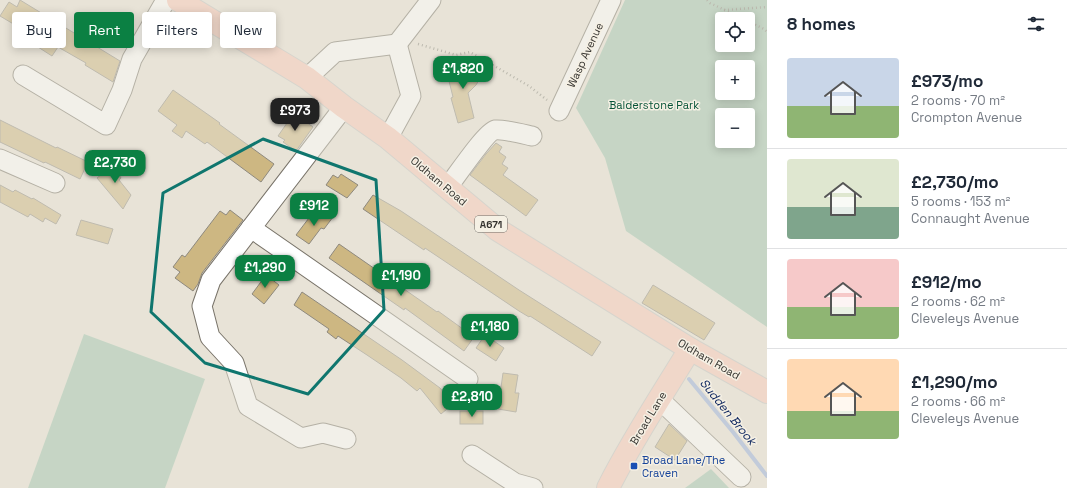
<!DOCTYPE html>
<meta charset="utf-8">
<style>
:root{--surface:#fff;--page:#f6f6f7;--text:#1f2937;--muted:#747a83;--line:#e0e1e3;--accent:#0b8043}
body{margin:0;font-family:"Space Grotesk",sans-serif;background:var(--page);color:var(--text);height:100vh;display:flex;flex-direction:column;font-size:15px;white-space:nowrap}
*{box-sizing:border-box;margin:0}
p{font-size:13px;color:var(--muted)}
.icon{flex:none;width:22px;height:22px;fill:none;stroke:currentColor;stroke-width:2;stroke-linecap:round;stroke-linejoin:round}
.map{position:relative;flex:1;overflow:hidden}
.details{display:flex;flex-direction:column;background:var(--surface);width:300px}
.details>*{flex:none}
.banner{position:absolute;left:12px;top:12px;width:380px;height:36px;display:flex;gap:8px}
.buttons{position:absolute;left:715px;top:12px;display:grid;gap:8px}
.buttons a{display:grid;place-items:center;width:40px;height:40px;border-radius:4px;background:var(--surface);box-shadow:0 2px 10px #0003;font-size:20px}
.price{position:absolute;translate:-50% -34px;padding:0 9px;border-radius:8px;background:var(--accent);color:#fff;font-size:13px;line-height:26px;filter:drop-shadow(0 1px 2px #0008)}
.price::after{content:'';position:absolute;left:50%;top:24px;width:12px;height:9px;margin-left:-6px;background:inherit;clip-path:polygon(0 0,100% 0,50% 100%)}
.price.selected{background:#222;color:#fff}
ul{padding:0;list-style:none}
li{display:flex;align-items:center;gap:12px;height:100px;padding:0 20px}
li+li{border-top:1px solid var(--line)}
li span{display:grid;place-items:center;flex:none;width:112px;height:80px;border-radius:4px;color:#555}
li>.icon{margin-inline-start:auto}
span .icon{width:48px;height:48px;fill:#fffc;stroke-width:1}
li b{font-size:17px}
h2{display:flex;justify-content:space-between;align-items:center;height:48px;padding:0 20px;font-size:17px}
.chip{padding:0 14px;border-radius:4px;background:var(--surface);box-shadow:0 2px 10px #0003;font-size:14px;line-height:36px}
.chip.selected{background:var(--accent);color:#fff}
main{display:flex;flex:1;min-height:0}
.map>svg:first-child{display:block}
.green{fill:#9ec4b0;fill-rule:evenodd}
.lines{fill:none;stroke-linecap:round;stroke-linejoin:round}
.stream{stroke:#96addd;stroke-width:4}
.building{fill:#cdb782;stroke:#8e897e}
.minor-casing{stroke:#787369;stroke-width:21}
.major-casing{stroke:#c2c2c0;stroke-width:24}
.path{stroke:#87847c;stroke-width:2.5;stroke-dasharray:1 3;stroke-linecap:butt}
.minor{stroke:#fff;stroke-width:19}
.major{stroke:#fbc7b8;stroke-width:22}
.marked{fill:none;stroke:#0f766e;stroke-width:3;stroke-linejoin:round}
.transit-dot{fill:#1a4fb4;stroke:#f5f0e4;stroke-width:1.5}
.labels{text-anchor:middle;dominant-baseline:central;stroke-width:3;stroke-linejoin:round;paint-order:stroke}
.shield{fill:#f5f0e4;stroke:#6e6b65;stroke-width:1}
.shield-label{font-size:10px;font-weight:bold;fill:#34322e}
.street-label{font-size:11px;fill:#34322e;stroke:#f5f0e4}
.park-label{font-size:11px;fill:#075438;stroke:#f5f0e4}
.transit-label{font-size:11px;fill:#164399;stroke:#f5f0e4;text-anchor:start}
.water-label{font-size:12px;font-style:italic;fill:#112961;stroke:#f5f0e4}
</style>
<main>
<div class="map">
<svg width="767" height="488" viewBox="0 0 767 488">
<rect width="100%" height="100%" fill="#e8e3d7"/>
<!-- green -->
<g class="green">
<path d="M 625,0 L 767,0 L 767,327 L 626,231 L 605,158 L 576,108 ZM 722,19 L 748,19 L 748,45 L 722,45 ZM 722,67 L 748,67 L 748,93 L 722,93 ZM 722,115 L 748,115 L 748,141 L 722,141 Z"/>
<polygon points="84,334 205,379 165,488 28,488"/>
<polygon points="711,469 729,488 685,488"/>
</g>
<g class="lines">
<!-- stream -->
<polyline class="stream" points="689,379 733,432 767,476"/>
</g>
<!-- building -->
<g class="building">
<polygon points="20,0 120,61 113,82 85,65 86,63 58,47 52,56 38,47 42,41 0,16 9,2 17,7"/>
<polygon points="466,61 470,63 482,75 476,85 468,93 474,118 458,123 451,98 453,97 448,77 460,64 462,65"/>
<polygon points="173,90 220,123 219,124 274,164 261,182 207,142 205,144 186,131 182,138 172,131 177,125 158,111"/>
<polygon points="294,113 313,127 296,151 283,142 285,140 278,136"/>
<polygon points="0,120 56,148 57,147 88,162 80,179 45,162 44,163 0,142"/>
<polygon points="496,143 502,147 499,152 506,157 502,164 508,168 503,175 538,200 526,216 470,175 486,154"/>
<polygon points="123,157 119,175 121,178 119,180 131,195 123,209 97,178"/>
<polygon points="341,174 358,185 347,198 326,185 333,175 338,178"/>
<polygon points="0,185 13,192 15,190 32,199 33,198 61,215 56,224 45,218 43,222 30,214 28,217 0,202"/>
<polygon points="373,195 401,211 519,290 601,342 592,356 530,316 529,317 519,311 425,248 424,250 363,209"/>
<polygon points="230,210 243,220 202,273 198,284 193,291 175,278 180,272 173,267 182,255 185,257 220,211 226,215"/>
<polygon points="324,210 333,217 324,229 321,228 309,244 296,235 312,214 318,219"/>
<polygon points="81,220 113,229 108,244 76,235"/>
<polygon points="339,244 437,312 438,311 474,337 464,351 405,308 404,310 329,258"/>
<polygon points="266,275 279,285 264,304 252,294"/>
<polygon points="653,285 715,323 704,340 642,303"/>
<polygon points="302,292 402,360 440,388 453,404 441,414 420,388 417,391 401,378 367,355 338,336 336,339 327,332 329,329 294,305"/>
<polygon points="485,335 504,348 496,361 476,348"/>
<polygon points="503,373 518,375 515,393 519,393 516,412 498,409"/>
<rect x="460" y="411" width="23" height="13"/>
<polygon points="669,424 687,441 675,460 655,447"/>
</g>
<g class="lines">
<!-- minor casing -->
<g class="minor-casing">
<g id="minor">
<polyline points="397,44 431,0"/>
<polyline points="23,75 106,125 122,90 132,59 166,0"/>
<polyline points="307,78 335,52 397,44"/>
<polyline points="344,107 211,280 202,306 210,337 234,363 248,406 301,438 323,433 346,439"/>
<polyline points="559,111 611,0"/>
<polyline points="388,138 411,96 397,44"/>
<polyline points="0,159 55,183"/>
<path d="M 447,188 C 455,178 486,132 495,130 C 504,129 523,134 532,136"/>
<polyline points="251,228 468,379"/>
<polyline points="659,399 741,477"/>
<polyline points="472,455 515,483 533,488"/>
</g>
</g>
<!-- major casing -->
<g class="major-casing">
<g id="major">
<polyline points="178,0 307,78 344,107 388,138 498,230 690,349 767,392"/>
<path d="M 608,488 C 632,440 662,395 690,349"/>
</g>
</g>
<!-- path -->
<g class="path">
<polyline points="707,0 710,3 744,19"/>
<polyline points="724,10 767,7"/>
<polyline points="748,21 764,29 767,32"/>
<polyline points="418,44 456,55 460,54 470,52 529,86 547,100"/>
</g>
<!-- minor -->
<use href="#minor" class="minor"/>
<!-- major -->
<use href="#major" class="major"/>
</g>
<!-- marked area -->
<path d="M0 0H767V488H0ZM 263,139 L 376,180 L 384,310 L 308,394 L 205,363 L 151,312 L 163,193 Z" fill="#e8e3d7" fill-opacity=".55" fill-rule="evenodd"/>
<path class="marked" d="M 263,139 L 376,180 L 384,310 L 308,394 L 205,363 L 151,312 L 163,193 Z"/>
<!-- markers -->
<rect class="transit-dot" x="630" y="462" width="8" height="8" rx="2"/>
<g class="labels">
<!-- shield labels -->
<rect class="shield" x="475" y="216" width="32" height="16" rx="3"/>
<g class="shield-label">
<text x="491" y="224">A671</text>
</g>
<!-- street labels -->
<g class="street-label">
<text transform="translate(585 55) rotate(-65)">Wasp Avenue</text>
<text transform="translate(439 181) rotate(40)">Oldham Road</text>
<text transform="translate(709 359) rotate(30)">Oldham Road</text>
<text transform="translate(648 418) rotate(-59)">Broad Lane</text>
</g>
<!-- park labels -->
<g class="park-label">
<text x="654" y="105">Balderstone Park</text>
</g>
<!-- transit labels -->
<g class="transit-label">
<text x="642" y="460">Broad Lane/The<tspan x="642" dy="13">Craven</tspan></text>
</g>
<!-- water labels -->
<g class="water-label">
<text transform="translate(728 412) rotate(51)">Sudden Brook</text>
</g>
</g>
</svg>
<div class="buttons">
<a><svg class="icon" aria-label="locate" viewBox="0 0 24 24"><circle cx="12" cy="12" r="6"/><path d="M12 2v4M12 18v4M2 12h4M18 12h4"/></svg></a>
<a>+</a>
<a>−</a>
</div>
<b class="price" style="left:463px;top:90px">£1,820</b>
<b class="price selected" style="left:295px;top:132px">£973</b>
<b class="price" style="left:115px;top:184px">£2,730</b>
<b class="price" style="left:314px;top:227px">£912</b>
<b class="price" style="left:265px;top:289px">£1,290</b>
<b class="price" style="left:401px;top:297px">£1,190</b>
<b class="price" style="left:490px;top:348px">£1,180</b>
<b class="price" style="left:472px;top:418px">£2,810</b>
<div class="banner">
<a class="chip">Buy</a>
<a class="chip selected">Rent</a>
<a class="chip">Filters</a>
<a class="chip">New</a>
</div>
</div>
<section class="details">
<h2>8 homes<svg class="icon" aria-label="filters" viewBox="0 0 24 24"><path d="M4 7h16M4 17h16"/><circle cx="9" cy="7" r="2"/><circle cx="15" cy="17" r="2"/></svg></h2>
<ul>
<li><span style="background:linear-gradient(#c9d6e8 60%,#8fb573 0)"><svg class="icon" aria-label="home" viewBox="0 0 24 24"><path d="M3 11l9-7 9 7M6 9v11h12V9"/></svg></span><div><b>£973/mo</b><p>2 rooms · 70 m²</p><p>Crompton Avenue</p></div></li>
<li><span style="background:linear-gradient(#dfe7d0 60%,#7fa58c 0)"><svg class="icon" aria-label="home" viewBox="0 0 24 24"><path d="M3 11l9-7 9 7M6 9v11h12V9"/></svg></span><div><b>£2,730/mo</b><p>5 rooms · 153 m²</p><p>Connaught Avenue</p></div></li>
<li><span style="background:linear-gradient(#f6c9c9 60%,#8fb573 0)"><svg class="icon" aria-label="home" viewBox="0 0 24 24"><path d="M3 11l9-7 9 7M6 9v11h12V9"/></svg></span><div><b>£912/mo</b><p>2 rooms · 62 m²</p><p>Cleveleys Avenue</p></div></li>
<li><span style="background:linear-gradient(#ffd9b3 65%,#8fb573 0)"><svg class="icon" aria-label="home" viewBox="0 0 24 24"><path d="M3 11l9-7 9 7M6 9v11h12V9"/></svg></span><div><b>£1,290/mo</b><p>2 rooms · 66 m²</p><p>Cleveleys Avenue</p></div></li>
</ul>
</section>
</main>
